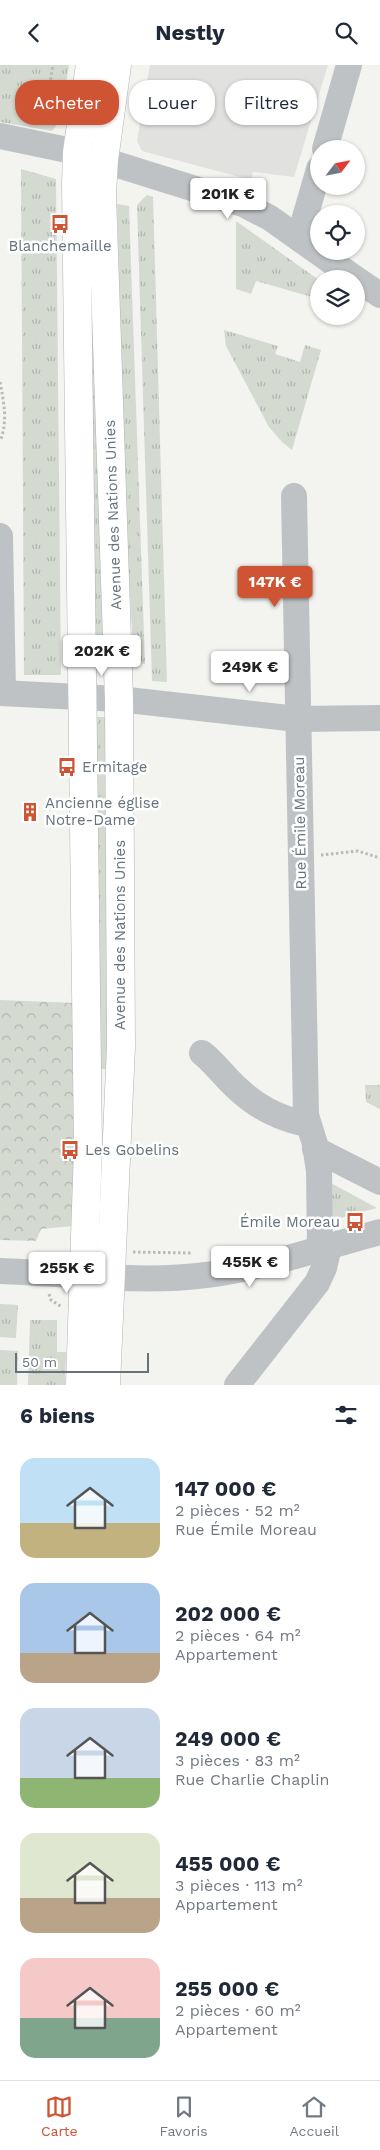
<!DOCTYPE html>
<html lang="fr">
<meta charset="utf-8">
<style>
:root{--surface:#fff;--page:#f2f2f3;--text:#1f2937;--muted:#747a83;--line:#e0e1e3;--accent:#cf5434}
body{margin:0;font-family:"Work Sans",sans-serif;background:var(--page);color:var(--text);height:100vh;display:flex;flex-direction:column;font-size:19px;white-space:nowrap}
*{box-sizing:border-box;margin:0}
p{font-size:16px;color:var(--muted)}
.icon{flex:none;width:28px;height:28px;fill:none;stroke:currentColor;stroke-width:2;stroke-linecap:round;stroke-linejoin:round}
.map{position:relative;height:1320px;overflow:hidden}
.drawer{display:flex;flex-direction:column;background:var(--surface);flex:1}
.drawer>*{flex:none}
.guide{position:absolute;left:15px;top:15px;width:350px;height:45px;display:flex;gap:10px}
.needle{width:32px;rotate:58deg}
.controls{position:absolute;left:310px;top:75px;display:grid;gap:10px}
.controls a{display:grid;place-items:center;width:55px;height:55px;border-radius:50%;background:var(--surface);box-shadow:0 1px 4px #0004;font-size:25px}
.scale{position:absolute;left:15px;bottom:12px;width:134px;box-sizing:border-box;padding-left:5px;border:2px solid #65737d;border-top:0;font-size:14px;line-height:18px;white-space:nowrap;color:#65737d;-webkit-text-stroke:4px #fff;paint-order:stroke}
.price{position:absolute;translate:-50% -42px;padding:0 11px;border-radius:5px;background:#fff;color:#222;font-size:16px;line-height:32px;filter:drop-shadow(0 1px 2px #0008)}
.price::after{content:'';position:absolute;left:50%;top:30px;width:15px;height:11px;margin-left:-8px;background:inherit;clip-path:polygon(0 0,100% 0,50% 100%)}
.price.active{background:var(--accent);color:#fff}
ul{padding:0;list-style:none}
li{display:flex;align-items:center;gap:15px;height:125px;padding:0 20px}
li span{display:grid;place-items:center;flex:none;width:140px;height:100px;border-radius:15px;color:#555}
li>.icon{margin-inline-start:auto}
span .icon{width:60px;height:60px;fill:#fffc;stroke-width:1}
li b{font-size:21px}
h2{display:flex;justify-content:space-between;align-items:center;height:60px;padding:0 20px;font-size:21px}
.tag{padding:0 18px;border-radius:20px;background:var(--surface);box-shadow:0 1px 4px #0004;font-size:18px;line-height:45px}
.tag.active{background:var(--accent);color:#fff}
header{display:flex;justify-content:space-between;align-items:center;height:65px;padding:0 20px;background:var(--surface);font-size:22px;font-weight:700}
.menu{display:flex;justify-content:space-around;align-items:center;height:70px;border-top:1px solid var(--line);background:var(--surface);font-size:14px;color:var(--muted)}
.menu a{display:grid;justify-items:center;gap:2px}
.menu .active{color:var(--accent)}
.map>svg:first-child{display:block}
.built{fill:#e1e2e0}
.grass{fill:url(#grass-tufts)}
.forest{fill:url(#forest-crowns)}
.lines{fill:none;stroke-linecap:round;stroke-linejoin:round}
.major-casing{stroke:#b0b4b7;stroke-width:29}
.path{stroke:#b8babc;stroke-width:3;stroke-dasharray:2.5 2.5;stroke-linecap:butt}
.minor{stroke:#bfc2c4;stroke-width:26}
.major{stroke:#fff;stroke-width:28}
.labels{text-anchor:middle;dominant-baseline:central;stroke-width:5;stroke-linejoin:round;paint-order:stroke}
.poi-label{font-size:15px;fill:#65737d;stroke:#fff;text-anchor:start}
.street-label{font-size:15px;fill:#65737d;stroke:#fff}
</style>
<header><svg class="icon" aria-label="back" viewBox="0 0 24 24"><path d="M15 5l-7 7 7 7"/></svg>Nestly<svg class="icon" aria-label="search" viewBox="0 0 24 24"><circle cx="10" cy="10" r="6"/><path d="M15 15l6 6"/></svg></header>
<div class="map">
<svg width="380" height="1320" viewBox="0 0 380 1320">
<defs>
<pattern id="grass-tufts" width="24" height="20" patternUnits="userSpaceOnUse" patternTransform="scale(1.25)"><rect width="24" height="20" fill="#d5dad1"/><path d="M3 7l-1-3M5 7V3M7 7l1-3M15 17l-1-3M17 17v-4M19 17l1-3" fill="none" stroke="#b0b5af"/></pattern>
<pattern id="forest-crowns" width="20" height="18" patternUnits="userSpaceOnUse" patternTransform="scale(1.25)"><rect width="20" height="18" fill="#d5dad1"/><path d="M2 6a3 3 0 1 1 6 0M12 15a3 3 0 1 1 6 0" fill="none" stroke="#b0b5af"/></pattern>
</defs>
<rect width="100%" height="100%" fill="#f3f3f0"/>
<!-- built -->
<polygon class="built" points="150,0 328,0 294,112 253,107 251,115 142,86 137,76"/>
<!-- grass -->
<g class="grass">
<polygon points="0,0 69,0 60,56 52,66 0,57"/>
<polygon points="21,104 56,114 61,610 24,610"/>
<polygon points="94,124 110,600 91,601 86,219"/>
<polygon points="147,130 153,132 167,617 152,616 137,140"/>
<polygon points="117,139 129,141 145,599 134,598 126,462"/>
<polygon points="236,156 319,215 319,234 256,216 251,229 236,224"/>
<polygon points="224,265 278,281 275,289 300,297 305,280 321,285 292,385 282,377 269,362 226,281"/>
<polygon points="94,652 112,652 112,1004 97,1004"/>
<polygon points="365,1020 380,1020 380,1044 366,1037"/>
<polygon points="329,1117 377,1143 329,1156"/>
<polygon points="0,1239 18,1240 16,1273 0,1272"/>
<polygon points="30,1255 57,1255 57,1287 66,1287 65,1320 28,1320"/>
<polygon points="0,1285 18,1286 17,1320 0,1320"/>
</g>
<!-- forest -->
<polygon class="forest" points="0,935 75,938 73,1161 41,1164 36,1176 0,1175"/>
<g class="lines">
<!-- major casing -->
<g class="major-casing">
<g id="major">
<polyline points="80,1320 88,1083 76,119 77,87 90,0"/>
<polyline points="106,1320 121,981 119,634 102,129 104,95 117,0"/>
</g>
</g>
<!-- path -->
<g class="path">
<polyline points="43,59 53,0"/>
<path d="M 0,317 C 4,338 8,357 0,376"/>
<polyline points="321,790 358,786 380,793"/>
<polyline points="133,1187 192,1188"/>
<polyline points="49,1229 51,1235 62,1242"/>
</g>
<!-- minor -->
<g class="minor">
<polyline points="0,71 77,87 243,139 270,153 356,214"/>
<polyline points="325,84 349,0"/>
<polyline points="299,173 319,104"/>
<polyline points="356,214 380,230"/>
<polyline points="294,431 306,1050 315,1079 319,1106 320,1183"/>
<polyline points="0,471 3,628"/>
<polyline points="0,628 119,634 297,654 380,653"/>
<path d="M 202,988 C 216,999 225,1013 238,1024 C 257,1042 282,1055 308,1059"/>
<polyline points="315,1084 380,1117"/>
<path d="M 0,1206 C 68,1208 138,1219 206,1210 C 265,1203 322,1182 380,1167"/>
<polyline points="237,1320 317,1218 324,1203 329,1181"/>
</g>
<!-- major -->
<use href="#major" class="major"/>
</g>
<!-- icons -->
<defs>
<g id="bus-bare" transform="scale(1.5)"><path d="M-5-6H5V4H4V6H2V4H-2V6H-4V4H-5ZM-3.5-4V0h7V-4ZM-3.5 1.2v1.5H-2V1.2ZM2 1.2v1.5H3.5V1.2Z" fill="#cf5434" stroke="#fff" stroke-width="2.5" paint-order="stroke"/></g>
<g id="building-bare" transform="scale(1.5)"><path d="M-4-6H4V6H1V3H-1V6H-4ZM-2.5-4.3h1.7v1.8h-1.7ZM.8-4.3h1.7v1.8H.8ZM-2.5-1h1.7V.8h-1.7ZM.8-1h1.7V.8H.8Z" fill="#cf5434" stroke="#fff" stroke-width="2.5" paint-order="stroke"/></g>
</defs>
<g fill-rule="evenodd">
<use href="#bus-bare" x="60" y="159"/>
<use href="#bus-bare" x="67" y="702"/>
<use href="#building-bare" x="30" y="747"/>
<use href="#bus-bare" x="70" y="1085"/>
<use href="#bus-bare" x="355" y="1157"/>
</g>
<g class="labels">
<!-- poi labels -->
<g class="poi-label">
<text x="60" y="181" text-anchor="middle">Blanchemaille</text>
<text x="82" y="702">Ermitage</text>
<text x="45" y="738">Ancienne église<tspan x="45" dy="17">Notre-Dame</tspan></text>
<text x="85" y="1085">Les Gobelins</text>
<text x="340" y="1157" text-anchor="end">Émile Moreau</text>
</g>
<!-- street labels -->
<g class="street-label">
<text transform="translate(113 450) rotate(-92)">Avenue des Nations Unies</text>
<text transform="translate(300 758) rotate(-91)">Rue Émile Moreau</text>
<text transform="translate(120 870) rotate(-90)">Avenue des Nations Unies</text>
</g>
</g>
</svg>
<div class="controls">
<a><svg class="needle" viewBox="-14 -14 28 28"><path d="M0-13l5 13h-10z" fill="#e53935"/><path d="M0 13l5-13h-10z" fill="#747a83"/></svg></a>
<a><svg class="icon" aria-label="locate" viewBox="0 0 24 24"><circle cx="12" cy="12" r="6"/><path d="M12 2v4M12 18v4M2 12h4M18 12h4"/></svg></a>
<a><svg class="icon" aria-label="layers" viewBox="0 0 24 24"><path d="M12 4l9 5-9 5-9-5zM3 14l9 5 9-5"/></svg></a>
</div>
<div class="scale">50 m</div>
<b class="price" style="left:228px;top:155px">201K €</b>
<b class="price active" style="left:275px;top:543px">147K €</b>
<b class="price" style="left:102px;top:612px">202K €</b>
<b class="price" style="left:250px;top:628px">249K €</b>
<b class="price" style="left:250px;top:1223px">455K €</b>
<b class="price" style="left:67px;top:1229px">255K €</b>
<div class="guide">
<a class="tag active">Acheter</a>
<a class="tag">Louer</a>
<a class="tag">Filtres</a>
</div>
</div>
<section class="drawer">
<h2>6 biens<svg class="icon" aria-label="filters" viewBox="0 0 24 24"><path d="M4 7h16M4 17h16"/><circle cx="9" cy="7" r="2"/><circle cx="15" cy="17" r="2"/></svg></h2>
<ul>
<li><span style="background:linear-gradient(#bfe0f5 65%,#c2b280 0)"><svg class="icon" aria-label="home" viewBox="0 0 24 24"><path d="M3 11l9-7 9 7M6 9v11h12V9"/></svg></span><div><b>147 000 €</b><p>2 pièces · 52 m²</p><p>Rue Émile Moreau</p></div></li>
<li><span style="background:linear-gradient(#a9c7e8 70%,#b9a48a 0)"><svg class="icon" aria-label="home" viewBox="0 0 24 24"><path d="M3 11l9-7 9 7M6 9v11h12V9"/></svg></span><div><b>202 000 €</b><p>2 pièces · 64 m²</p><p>Appartement</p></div></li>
<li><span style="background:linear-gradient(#c9d6e8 70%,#8fb573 0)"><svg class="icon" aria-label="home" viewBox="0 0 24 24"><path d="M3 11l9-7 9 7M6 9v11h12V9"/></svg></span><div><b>249 000 €</b><p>3 pièces · 83 m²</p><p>Rue Charlie Chaplin</p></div></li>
<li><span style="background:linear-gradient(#dfe7d0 65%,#b9a48a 0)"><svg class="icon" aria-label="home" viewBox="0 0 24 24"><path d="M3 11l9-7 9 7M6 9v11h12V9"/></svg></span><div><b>455 000 €</b><p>3 pièces · 113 m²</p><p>Appartement</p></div></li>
<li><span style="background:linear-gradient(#f6c9c9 60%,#7fa58c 0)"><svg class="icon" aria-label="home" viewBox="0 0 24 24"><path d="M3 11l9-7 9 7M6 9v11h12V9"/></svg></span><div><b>255 000 €</b><p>2 pièces · 60 m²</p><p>Appartement</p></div></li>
</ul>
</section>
<nav class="menu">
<a class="active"><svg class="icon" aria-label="map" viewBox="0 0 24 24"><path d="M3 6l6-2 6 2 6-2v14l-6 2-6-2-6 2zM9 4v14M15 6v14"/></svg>Carte</a>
<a><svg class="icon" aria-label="saved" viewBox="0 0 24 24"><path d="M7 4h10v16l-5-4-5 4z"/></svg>Favoris</a>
<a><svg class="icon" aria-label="home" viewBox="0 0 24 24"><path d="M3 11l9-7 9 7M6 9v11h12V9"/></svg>Accueil</a>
</nav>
